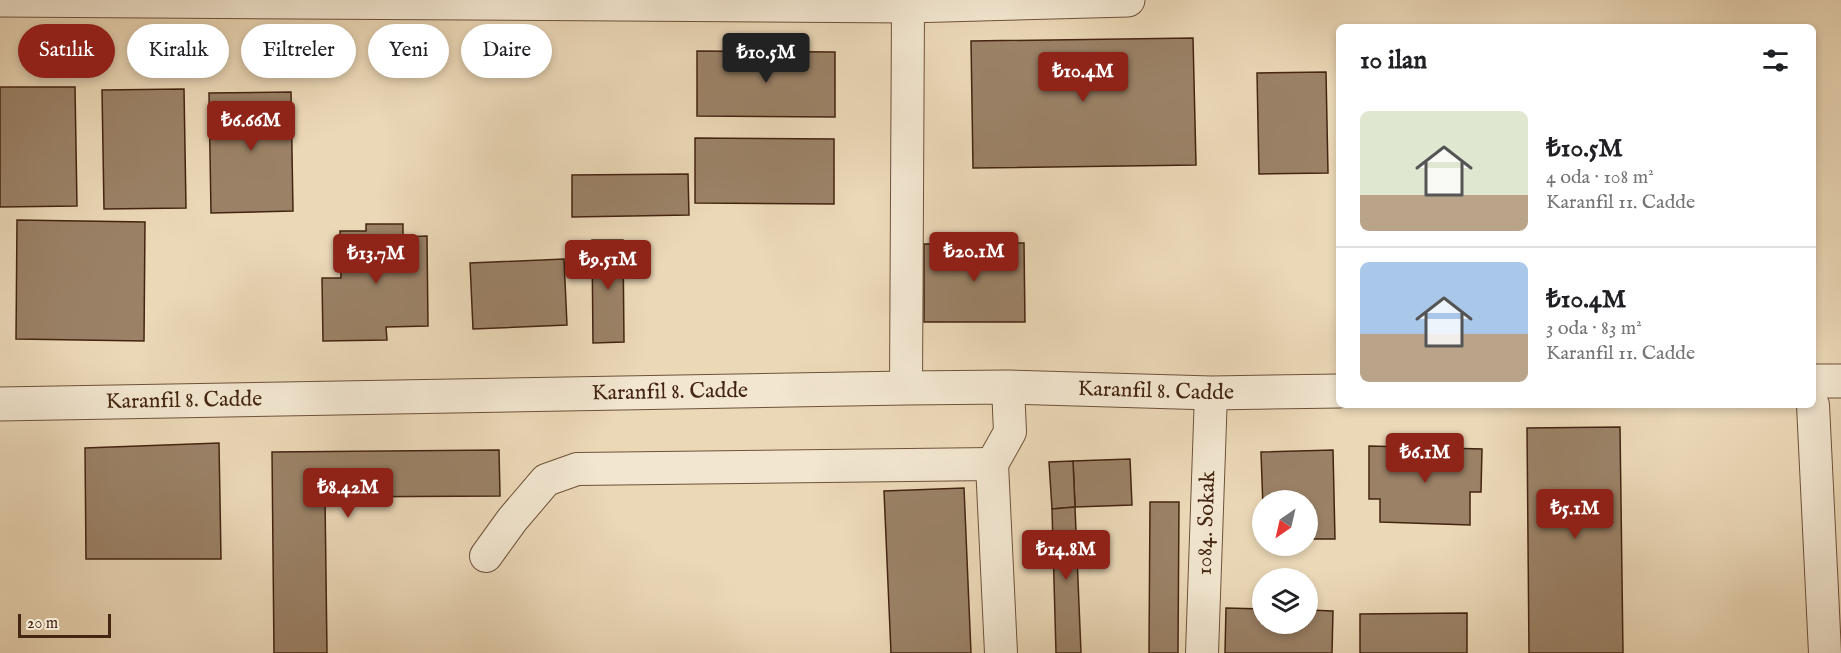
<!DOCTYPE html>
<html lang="tr">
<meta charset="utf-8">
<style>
:root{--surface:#fff;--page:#f6f6f6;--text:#202124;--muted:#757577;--line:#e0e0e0;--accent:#8f2418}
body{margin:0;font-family:"IM FELL English",serif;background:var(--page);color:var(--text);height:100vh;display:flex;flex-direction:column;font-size:22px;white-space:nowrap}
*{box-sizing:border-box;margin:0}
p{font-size:20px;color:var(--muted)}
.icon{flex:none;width:33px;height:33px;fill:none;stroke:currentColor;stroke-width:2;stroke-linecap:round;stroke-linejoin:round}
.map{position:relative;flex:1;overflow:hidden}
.panel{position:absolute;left:1336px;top:24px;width:480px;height:384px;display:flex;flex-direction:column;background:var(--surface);border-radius:9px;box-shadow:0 3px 9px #0003}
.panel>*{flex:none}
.top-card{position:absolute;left:18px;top:24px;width:570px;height:54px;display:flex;gap:12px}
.needle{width:39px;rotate:214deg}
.fabs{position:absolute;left:1252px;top:490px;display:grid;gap:12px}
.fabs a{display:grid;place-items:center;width:66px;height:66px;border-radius:50%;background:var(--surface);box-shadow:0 3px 9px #0003;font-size:30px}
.scale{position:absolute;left:18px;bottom:15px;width:93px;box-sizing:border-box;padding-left:6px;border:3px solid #442511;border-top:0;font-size:16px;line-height:21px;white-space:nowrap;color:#442511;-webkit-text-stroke:4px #f2e6d0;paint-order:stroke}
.price{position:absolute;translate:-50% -51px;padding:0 14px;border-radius:6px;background:var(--accent);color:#fff;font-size:20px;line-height:39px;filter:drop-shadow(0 2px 3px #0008)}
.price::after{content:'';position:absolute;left:50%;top:36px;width:18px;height:14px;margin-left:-9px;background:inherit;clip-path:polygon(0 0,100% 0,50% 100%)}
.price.on{background:#222;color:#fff}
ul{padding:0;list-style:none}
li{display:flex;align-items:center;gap:18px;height:150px;padding:0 24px}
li+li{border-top:2px solid var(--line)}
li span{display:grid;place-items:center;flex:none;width:168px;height:120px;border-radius:9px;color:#555}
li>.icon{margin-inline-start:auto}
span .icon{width:72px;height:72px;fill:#fffc;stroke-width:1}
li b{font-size:26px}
h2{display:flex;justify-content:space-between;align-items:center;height:72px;padding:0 24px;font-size:26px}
.tag{padding:0 21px;border-radius:27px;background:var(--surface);box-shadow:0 3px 9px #0003;font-size:21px;line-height:54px}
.tag.on{background:var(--accent);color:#fff}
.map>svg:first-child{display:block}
.building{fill:#9b8267;stroke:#442511;stroke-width:1.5}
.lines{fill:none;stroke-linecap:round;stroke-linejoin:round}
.minor-casing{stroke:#6e523a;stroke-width:34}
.tertiary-casing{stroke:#6e523a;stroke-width:35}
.minor{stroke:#f2e6d0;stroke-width:32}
.tertiary{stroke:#f2e6d0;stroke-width:33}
.labels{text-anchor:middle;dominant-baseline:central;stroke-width:4.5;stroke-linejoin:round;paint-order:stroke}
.street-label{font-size:22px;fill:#442511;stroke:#f2e6d0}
</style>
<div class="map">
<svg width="1841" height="653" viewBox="0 0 1841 653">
<rect width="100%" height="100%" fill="#ebd8b7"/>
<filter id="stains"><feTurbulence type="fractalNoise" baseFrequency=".00333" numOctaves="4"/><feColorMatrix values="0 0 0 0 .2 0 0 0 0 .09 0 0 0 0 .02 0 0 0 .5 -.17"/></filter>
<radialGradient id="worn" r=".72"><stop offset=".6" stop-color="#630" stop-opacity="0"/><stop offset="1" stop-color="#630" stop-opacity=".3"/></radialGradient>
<!-- building -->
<g class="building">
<polygon points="1193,38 1196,165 973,168 971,41"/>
<polygon points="697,51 835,52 835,117 697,116"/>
<polygon points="1326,72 1328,173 1259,174 1257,73"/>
<polygon points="0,87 75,87 77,206 0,207"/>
<polygon points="184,89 186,208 104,209 102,90"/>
<polygon points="291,92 293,211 211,213 209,93"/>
<polygon points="695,138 834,139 834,204 695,203"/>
<polygon points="688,174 689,215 572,217 572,175"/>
<polygon points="17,220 145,222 144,341 16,339"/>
<polygon points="366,224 403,224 403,237 427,236 428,326 386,327 387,340 323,341 322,278 341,278 340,231 366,231"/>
<polygon points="592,240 623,240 624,342 593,343"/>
<polygon points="1024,243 1025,322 924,322 924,244"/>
<polygon points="564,259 567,325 473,329 470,263"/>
<polygon points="1620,427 1623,653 1529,653 1527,428"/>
<polygon points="219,443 221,559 86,559 85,448"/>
<polygon points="1369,446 1482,449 1481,492 1470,492 1470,525 1380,522 1380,499 1369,499"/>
<polygon points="499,450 500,496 325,497 327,653 274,653 272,452"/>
<polygon points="1333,450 1335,539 1308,539 1308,501 1263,501 1263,508 1261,452"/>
<polygon points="1130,459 1132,505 1075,507 1073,461"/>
<polygon points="1073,461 1075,507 1052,509 1049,462"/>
<polygon points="964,488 971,653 891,653 884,491"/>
<polygon points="1150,502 1179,502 1178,653 1149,653"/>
<polygon points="1075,507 1081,653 1056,653 1052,509"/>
<polygon points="1226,608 1263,609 1263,624 1308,624 1308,610 1333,611 1332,653 1225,653"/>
<polygon points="1467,613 1467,653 1360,653 1360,614"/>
</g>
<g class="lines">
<!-- minor casing -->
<g class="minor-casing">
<g id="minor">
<polyline points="906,388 908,6"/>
<polyline points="1813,405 1825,653"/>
<polyline points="992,464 1010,432 1008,387"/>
<polyline points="486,556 512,520 546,480 577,469 992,464 1001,653"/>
<path id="s1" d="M 1202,653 L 1211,393"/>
</g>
</g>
<!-- tertiary casing -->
<g class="tertiary-casing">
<g id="tertiary">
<polyline points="0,0 908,6 1128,0"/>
<polyline points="1814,381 1841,381"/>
<path id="s2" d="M 0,404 L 906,388 L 1008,387 L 1211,393 L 1340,391"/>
</g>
</g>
<!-- minor -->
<use href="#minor" class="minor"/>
<!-- tertiary -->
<use href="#tertiary" class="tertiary"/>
</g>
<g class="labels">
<!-- street labels -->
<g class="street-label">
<text stroke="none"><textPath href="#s2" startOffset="1156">Karanfil 8. Cadde</textPath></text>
<text stroke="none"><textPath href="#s2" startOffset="670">Karanfil 8. Cadde</textPath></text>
<text stroke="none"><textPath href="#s2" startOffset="184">Karanfil 8. Cadde</textPath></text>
<text stroke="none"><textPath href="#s1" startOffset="130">1084. Sokak</textPath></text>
</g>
</g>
<rect width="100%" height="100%" filter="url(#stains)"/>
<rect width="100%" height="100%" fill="url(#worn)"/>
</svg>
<div class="fabs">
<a><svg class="needle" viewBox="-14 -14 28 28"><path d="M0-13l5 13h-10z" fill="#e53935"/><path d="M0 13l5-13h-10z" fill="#757577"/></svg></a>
<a><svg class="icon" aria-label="layers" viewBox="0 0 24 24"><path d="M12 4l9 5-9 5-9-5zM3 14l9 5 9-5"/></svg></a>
</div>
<div class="scale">20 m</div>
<b class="price on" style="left:766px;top:84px">₺10.5M</b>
<b class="price" style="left:1083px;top:103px">₺10.4M</b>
<b class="price" style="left:251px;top:152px">₺6.66M</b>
<b class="price" style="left:974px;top:283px">₺20.1M</b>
<b class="price" style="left:376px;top:285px">₺13.7M</b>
<b class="price" style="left:608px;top:291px">₺9.51M</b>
<b class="price" style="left:1425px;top:484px">₺6.1M</b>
<b class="price" style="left:348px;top:519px">₺8.42M</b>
<b class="price" style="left:1575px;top:540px">₺5.1M</b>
<b class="price" style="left:1066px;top:581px">₺14.8M</b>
<div class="top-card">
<a class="tag on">Satılık</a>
<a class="tag">Kiralık</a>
<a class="tag">Filtreler</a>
<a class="tag">Yeni</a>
<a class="tag">Daire</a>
</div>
<section class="panel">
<h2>10 ilan<svg class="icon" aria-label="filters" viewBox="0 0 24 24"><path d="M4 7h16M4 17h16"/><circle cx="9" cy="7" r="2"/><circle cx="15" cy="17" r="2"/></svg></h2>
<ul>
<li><span style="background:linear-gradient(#dfe7d0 70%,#b9a48a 0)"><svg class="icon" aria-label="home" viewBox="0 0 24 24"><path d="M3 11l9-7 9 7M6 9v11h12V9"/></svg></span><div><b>₺10.5M</b><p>4 oda · 108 m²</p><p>Karanfil 11. Cadde</p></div></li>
<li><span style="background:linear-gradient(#a9c7e8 60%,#b9a48a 0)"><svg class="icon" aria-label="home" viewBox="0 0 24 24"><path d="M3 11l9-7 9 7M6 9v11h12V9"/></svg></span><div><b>₺10.4M</b><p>3 oda · 83 m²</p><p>Karanfil 11. Cadde</p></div></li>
</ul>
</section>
</div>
